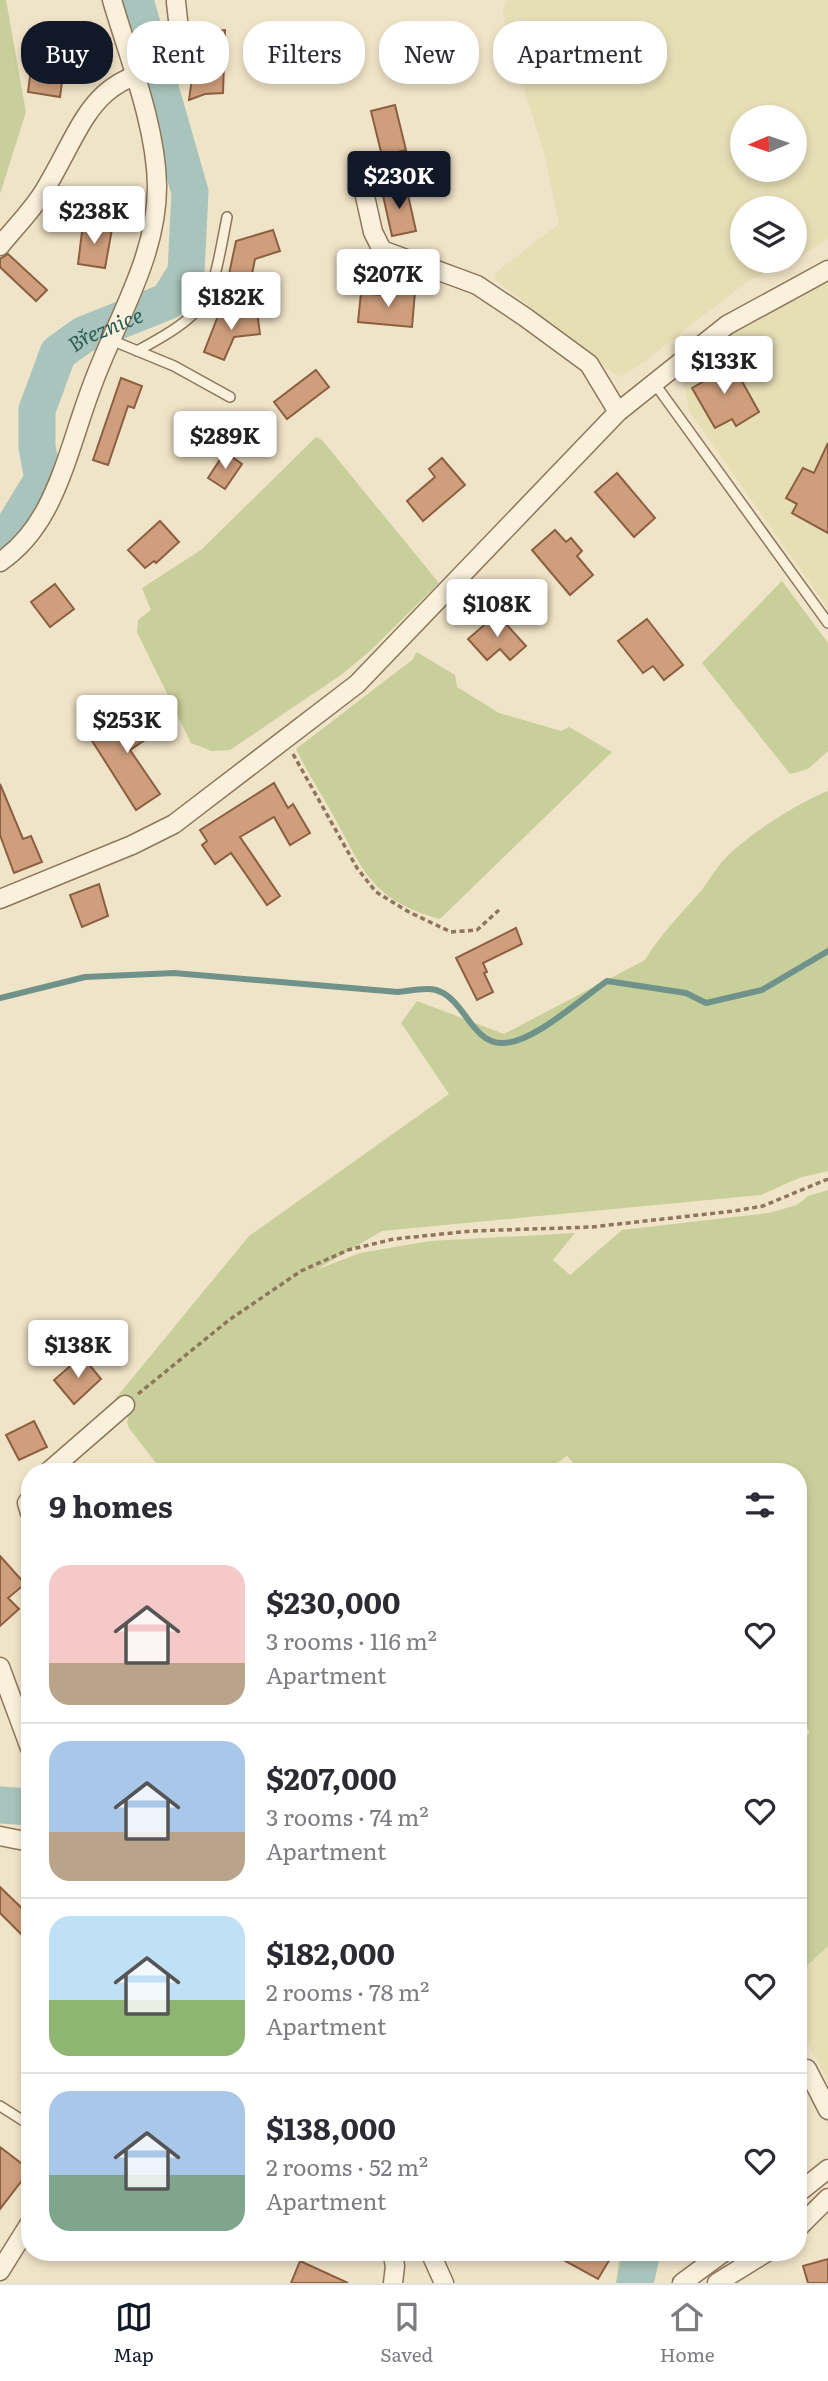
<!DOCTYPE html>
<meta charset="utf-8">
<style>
:root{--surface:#fff;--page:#f2f2f3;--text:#2b2b33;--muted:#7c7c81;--line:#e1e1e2;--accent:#111827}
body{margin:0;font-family:Literata,serif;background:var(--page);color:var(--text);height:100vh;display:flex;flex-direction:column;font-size:26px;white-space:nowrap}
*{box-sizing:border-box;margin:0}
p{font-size:23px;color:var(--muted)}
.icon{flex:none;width:38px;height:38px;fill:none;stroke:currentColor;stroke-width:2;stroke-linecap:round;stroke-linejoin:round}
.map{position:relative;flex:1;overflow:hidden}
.details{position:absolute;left:21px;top:1463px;width:786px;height:798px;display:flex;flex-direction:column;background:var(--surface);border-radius:28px;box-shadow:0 4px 10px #0003}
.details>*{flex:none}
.banner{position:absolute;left:21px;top:21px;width:788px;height:63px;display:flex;gap:14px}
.needle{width:46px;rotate:268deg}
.controls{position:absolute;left:730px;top:105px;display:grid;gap:14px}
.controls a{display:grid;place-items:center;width:77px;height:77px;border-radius:50%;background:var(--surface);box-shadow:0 4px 10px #0003;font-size:35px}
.price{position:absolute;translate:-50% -60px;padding:0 16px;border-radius:7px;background:#fff;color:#222;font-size:23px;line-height:46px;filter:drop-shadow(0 2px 4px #0008)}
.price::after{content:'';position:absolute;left:50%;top:42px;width:21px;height:16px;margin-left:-10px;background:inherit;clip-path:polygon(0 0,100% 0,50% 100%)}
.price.active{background:var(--accent);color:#fff}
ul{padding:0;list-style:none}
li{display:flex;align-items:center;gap:21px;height:175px;padding:0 28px}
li+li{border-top:2px solid var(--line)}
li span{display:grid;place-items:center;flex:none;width:196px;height:140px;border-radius:21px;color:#555}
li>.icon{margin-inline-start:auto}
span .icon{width:84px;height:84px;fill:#fffc;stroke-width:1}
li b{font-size:30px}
h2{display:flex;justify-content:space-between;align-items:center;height:84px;padding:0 28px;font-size:30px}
.chip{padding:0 24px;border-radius:28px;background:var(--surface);box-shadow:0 4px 10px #0003;font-size:24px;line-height:63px}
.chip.active{background:var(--accent);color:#fff}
.tab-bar{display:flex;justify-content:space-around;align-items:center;height:98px;border-top:2px solid var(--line);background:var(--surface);font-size:19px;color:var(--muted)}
.tab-bar a{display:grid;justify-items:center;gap:4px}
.tab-bar .active{color:var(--accent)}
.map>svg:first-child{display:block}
.farmland{fill:#e6deb5;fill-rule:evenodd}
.green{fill:#c9cf9b}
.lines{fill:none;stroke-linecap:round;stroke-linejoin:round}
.stream{stroke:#6f938a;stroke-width:6}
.river{stroke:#a9c4bc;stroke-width:37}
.building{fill:#cf9f7d;stroke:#8d5f41;stroke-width:2}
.service-casing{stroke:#8d765c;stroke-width:12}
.minor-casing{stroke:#8d765c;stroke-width:21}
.path{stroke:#8d765c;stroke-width:3.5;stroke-dasharray:5 3.5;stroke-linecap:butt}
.service{stroke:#faf1dc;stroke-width:9}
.minor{stroke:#faf1dc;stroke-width:18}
.labels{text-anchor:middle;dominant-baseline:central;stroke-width:5;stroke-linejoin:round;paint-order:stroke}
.water-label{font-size:21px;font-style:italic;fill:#2f5d5a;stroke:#f7eed8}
</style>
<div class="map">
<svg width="828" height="2283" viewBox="0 0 828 2283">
<rect width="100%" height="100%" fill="#f0e4c8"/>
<!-- farmland -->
<g class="farmland">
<path d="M 506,0 L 828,0 L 828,239 L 795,260 L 794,208 L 742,208 L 742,261 L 793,261 L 748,281 L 637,367 L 619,377 L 602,365 L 496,280 L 495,273 L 559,224 L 544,153 L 505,27 L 503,9 ZM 742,117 L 794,117 L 794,170 L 742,170 Z"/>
<polygon points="828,282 828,609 689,411 683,379 732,332"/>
<polygon points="828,1946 828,2080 798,2027 798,1974"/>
</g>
<!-- green -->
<g class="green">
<polygon points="0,0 6,0 26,112 0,194"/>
<polygon points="316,437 322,440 439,583 370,651 341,675 230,750 211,751 191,743 137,632 138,620 151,610 142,588 201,550"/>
<polygon points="782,581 828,643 828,751 808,769 790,774 702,663"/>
<path d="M 417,652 L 455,675 L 457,687 L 499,713 L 561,731 L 569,727 L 612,752 L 440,919 C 371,900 364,871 333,815 C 321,793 307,772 296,749 L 412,660 Z"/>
<path d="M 828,791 L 828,1171 L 799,1178 L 761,1195 L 382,1231 L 316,1270 L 360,1253 L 430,1241 L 575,1233 L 553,1260 L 570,1275 L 622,1230 L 769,1213 L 797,1205 L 808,1196 L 828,1190 L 828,1946 L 798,1974 L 798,1746 L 810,1732 L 798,1718 L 798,1472 L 582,1472 L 567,1456 L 544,1472 L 163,1472 L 129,1428 L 127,1422 L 129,1414 L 115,1399 L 249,1236 L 449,1094 L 401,1023 L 417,1001 L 504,1034 L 645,960 C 660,935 680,915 699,893 C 708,883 713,872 722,862 C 742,838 799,802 828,791 Z"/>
<polygon points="620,2252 661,2252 647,2283 616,2283"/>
</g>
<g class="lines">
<!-- stream -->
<path class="stream" d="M 0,998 L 85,977 L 174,973 L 398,992 C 409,991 425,987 436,990 C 464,998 471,1042 501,1043 C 531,1045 582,998 607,981 L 686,993 L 706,1003 L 762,990 L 828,951"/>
<!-- river -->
<g class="river">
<path id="s1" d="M 0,540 L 12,530 L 43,479 L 37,447 L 37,410 L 58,353 L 83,335 L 168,301 L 186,272 L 190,192 L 135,0"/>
<polyline points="0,1805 30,1807"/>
<polyline points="635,2283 642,2252"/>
</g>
</g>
<!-- building -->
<g class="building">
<polygon points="225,30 223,93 205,94 189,100 194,64 191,32"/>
<polygon points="31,69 63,74 60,97 28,92"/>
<polygon points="395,105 406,150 382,156 371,111"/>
<polygon points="406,186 416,231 392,236 382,191"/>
<polygon points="83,224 112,229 105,268 78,264"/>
<polygon points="273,230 280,251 255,259 250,284 228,279 236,241"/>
<polygon points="8,254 47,290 36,301 0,267 0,259"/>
<polygon points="392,290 415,292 412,327 358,322 361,293 392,296"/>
<polygon points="257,311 260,334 234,337 224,360 204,352 218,316"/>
<polygon points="718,359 724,370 733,365 759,412 736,426 732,419 715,428 692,388 706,380 700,370"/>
<polygon points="316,370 329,387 287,419 274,402"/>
<polygon points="121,378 142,386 134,408 128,406 108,465 93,460"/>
<polygon points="828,443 828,533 792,513 797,504 786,498 803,468 814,473"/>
<polygon points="225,452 242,464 225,489 208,478"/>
<polygon points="442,458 465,485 423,521 407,501 435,477 429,469"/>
<polygon points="617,473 655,518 634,537 595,492"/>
<polygon points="160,521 179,542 156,563 154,561 145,568 128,550"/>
<polygon points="555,530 566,542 571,538 582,551 577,556 593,575 570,595 532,550"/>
<polygon points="55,584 74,609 50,627 31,602"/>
<polygon points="497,614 526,646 510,660 500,649 487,660 468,639"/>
<polygon points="647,619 683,665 664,680 653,666 643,673 618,641"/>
<polygon points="135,706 154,734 130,750 160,794 136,810 89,736"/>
<polygon points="274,783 288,808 293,804 310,833 290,845 274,817 240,837 280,896 267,905 231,853 215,864 202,845 207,841 200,830"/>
<polygon points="0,784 23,839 31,836 42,862 14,873 0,835"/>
<polygon points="99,884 108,916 82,927 70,895"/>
<polygon points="516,928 522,944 483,963 487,972 484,973 493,992 477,1000 456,958"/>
<polygon points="82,1356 101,1379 74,1404 54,1380"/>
<polygon points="34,1421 47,1447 19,1460 6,1435"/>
<polygon points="0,1556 25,1584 8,1598 19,1609 0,1626"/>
<polygon points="0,1887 30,1916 30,1943 0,1913"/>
<polygon points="0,2147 30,2170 0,2209"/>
<polygon points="549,2252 597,2252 610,2259 598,2279"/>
<polygon points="828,2259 828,2283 808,2283 803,2266"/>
<polygon points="300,2261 348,2283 291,2283"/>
</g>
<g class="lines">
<!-- service casing -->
<g class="service-casing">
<g id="service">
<polyline points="111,340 174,366 230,397"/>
<path d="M 137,351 C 214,310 211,299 227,217"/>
<polyline points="655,384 828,623"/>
<polyline points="0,2106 30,2125"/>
</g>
</g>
<!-- minor casing -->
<g class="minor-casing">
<g id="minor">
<polyline points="362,183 373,232 382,250 477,285 525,317 589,364 618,412"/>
<path d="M 0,246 C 15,227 35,208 47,186 C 87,118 91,74 183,65 L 176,2"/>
<path d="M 0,562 C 19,549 34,531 45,511 C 66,472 76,428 92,386 C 115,322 158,256 157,185 C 156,126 129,58 112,0"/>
<polyline points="0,899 132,845 174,824 357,684 618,412 727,325 828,270"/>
<polyline points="48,1472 125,1405"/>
<polyline points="30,1499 27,1503 30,1513"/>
<polyline points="0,1667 30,1748"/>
<polyline points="0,1836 30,1842"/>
<polyline points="807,2069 828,2110"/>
<polyline points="798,2193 828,2169"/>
<polyline points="798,2228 828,2198"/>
<polyline points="392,2252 395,2266 393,2283"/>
<polyline points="430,2252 444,2283"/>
<polyline points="0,2271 30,2223"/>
<polyline points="682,2283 724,2252"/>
<polyline points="717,2283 767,2252"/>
</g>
</g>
<!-- path -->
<g class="path">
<polyline points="293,754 357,868 376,892 409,912 451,932 477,930 499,910"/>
<polyline points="138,1394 229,1320 301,1271 348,1250 394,1239 471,1231 592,1227 734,1211 763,1206 828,1179"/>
</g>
<!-- service -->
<use href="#service" class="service"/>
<!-- minor -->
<use href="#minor" class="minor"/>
</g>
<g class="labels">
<!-- water labels -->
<g class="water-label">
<text stroke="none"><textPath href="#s1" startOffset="259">Březnice</textPath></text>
</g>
</g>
</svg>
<div class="controls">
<a><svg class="needle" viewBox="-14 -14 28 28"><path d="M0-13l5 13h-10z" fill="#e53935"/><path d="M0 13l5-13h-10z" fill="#7c7c81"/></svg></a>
<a><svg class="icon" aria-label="layers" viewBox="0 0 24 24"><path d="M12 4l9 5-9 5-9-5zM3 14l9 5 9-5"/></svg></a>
</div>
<b class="price active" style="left:399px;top:211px">$230K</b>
<b class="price" style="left:94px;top:246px">$238K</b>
<b class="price" style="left:388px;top:309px">$207K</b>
<b class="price" style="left:231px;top:332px">$182K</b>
<b class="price" style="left:724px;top:396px">$133K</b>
<b class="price" style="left:225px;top:471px">$289K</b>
<b class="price" style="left:497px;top:639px">$108K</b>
<b class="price" style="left:127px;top:755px">$253K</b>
<b class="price" style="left:78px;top:1380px">$138K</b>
<div class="banner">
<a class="chip active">Buy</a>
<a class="chip">Rent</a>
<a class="chip">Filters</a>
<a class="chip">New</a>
<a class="chip">Apartment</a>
</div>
<section class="details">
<h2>9 homes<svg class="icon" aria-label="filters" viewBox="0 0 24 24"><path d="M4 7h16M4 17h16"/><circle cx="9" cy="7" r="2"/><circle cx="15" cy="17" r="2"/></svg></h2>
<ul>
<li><span style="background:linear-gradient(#f6c9c9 70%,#b9a48a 0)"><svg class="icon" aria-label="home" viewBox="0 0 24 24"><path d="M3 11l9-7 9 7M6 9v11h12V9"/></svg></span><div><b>$230,000</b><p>3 rooms · 116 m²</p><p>Apartment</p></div><svg class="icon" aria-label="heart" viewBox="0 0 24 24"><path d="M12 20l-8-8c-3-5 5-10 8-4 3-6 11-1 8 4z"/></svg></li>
<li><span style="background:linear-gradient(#a9c7e8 65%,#b9a48a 0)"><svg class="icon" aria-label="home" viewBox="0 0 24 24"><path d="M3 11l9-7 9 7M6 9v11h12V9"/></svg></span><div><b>$207,000</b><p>3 rooms · 74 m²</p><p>Apartment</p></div><svg class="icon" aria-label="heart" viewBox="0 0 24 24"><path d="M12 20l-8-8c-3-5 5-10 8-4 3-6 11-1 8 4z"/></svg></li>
<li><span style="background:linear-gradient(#bfe0f5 60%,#8fb573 0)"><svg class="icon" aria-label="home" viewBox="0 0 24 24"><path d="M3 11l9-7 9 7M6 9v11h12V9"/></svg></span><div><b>$182,000</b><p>2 rooms · 78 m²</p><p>Apartment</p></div><svg class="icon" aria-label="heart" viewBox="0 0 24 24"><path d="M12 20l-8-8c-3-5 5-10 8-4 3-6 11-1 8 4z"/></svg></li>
<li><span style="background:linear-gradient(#a9c7e8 60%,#7fa58c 0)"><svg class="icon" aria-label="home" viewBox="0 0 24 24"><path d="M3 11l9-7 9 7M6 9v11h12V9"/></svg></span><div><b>$138,000</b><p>2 rooms · 52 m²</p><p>Apartment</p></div><svg class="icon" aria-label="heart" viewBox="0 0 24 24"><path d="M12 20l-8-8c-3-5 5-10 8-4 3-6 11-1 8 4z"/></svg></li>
</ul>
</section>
</div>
<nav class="tab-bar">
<a class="active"><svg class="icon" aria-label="map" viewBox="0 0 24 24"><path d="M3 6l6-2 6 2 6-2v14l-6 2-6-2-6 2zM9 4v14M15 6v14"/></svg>Map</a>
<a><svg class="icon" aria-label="saved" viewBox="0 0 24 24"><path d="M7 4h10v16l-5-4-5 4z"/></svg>Saved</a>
<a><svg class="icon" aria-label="home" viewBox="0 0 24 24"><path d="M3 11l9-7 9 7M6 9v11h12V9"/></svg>Home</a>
</nav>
